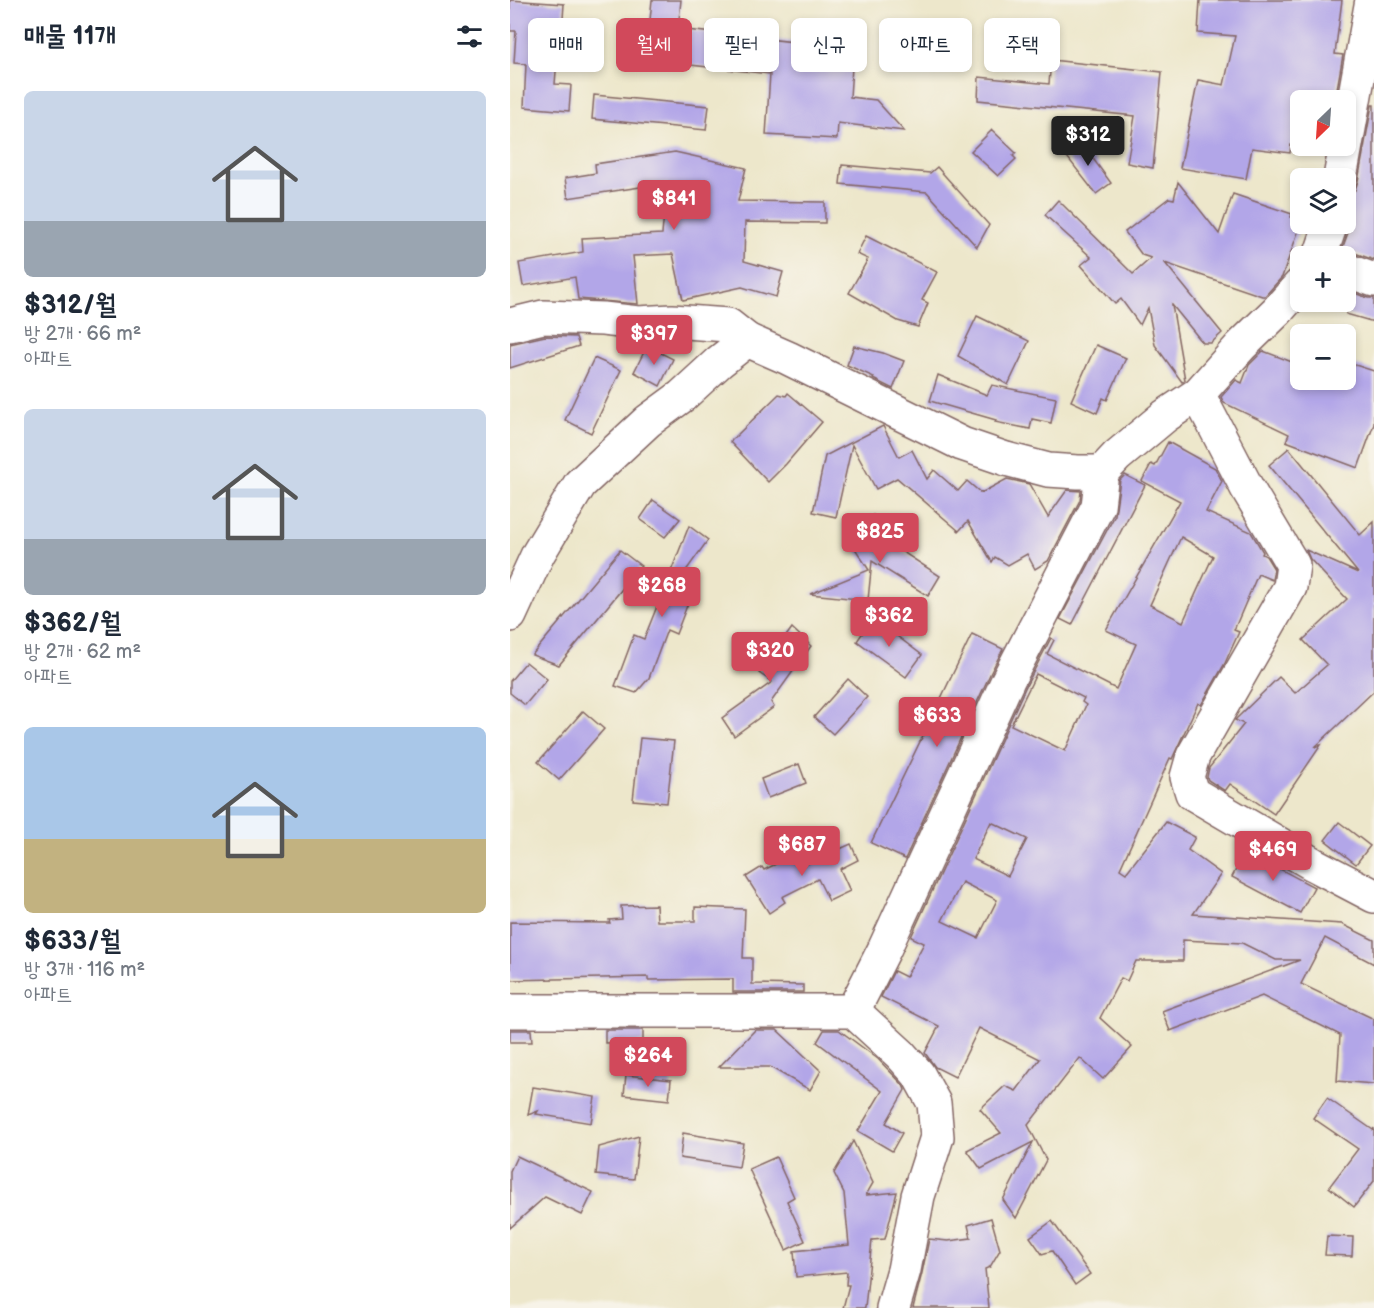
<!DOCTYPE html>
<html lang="ko">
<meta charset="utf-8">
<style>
:root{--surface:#fff;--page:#f6f6f7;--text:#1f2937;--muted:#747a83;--accent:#d1495b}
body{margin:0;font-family:"Balsamiq Sans","Poor Story",sans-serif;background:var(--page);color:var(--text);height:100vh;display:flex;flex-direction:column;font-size:22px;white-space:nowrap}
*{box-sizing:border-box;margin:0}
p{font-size:20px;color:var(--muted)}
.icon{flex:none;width:33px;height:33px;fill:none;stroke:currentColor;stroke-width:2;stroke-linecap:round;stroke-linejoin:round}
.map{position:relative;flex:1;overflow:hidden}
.side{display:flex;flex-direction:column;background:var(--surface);width:510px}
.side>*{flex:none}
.top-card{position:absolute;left:18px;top:18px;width:570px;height:54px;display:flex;gap:12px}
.needle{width:39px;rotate:205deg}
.fabs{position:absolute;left:780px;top:90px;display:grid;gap:12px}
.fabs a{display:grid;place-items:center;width:66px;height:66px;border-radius:9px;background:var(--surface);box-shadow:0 3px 9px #0003;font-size:30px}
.price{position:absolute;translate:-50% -51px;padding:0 14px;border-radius:6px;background:var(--accent);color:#fff;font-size:20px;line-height:39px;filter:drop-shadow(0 2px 3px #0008)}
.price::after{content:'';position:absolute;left:50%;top:36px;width:18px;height:14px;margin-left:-9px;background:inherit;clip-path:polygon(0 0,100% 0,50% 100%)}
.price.active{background:#222;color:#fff}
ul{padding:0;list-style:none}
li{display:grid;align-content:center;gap:12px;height:318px;padding:0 24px}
li span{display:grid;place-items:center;height:186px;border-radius:9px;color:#555}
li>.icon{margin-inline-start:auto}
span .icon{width:108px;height:108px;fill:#fffc;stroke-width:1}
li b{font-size:26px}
h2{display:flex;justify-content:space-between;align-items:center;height:72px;padding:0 24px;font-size:26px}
.pill{padding:0 21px;border-radius:9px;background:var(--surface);box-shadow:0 3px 9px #0003;font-size:21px;line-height:54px}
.pill.active{background:var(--accent);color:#fff}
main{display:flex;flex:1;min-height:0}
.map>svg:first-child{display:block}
.building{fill:#b2a6e8;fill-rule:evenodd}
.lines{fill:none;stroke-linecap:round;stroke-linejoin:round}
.minor-casing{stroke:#836563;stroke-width:36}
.minor{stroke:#fff;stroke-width:33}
</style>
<main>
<section class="side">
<h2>매물 11개<svg class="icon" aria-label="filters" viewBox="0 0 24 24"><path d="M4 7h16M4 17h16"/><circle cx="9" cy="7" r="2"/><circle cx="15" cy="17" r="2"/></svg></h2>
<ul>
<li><span style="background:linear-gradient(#c9d6e8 70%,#9aa5b1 0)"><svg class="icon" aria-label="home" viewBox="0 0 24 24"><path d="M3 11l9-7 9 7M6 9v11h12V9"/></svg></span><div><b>$312/월</b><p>방 2개 · 66 m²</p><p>아파트</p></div></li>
<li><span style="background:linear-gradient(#c9d6e8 70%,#9aa5b1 0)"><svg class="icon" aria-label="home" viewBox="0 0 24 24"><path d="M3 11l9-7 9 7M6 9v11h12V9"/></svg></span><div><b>$362/월</b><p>방 2개 · 62 m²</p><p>아파트</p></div></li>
<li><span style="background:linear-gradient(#a9c7e8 60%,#c2b280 0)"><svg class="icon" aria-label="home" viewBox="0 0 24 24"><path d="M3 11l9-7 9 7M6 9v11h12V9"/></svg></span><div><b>$633/월</b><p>방 3개 · 116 m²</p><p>아파트</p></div></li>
</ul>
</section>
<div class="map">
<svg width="864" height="1308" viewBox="0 0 864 1308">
<rect width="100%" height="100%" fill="#f7f3e8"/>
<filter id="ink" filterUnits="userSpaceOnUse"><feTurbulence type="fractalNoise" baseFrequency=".0167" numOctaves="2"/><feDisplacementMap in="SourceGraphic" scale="12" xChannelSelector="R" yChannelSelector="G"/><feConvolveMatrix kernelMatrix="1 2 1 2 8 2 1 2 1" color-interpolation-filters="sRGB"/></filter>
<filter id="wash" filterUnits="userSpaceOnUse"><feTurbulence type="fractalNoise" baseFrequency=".008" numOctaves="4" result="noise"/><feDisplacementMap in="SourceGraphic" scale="24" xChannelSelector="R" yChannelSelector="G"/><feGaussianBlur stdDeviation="1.35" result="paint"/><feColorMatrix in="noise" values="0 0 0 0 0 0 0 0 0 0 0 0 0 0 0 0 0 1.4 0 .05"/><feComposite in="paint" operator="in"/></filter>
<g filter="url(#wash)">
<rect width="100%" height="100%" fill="#ede7cb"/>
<g id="blocks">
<!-- building -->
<g class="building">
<polygon points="0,0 54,4 52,34 49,34 45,84 61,85 59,111 14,107 16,64 4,63 6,31 0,31"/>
<polygon points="142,0 171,0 168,29 284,42 283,47 343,52 340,97 366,100 394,131 328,123 327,139 256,135 260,74 136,60"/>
<polygon points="690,0 832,0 825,54 833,55 825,100 790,100 790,146 781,145 780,153 742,148 736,179 670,168 688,80 714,85 725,36 688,33"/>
<polygon points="541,60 652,72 643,168 617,163 625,116 468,100 469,77 539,84"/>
<polygon points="84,95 199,106 196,130 82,119"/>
<polygon points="862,105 864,105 864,260 842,252 831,252 839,230 839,221 836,214 841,196 838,195 845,190 848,181"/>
<polygon points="482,130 506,153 503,156 506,159 488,176 461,151"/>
<polygon points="570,141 601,183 586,194 554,153"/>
<polygon points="165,152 236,168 228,201 315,202 315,223 235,222 234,261 273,272 266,297 232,287 173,300 163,254 123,256 128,304 68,299 65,277 13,286 9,263 73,252 72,238 152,234 157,183 58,198 55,178 86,173 85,164"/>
<polygon points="332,165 420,173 427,167 479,225 467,247 417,192 330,184"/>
<polygon points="668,182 709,234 723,194 782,214 781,217 790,220 791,224 772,277 755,296 752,296 655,263 712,333 701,343 693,343 662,305 675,380 672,382 645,345 638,308 630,325 611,299 605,304 571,265 581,257 535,215 548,200 623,274 641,258 632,255 615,232 659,198 664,199"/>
<polygon points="356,236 427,272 412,300 418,303 408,327 388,321 339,293 358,259 347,254"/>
<polygon points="836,290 858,298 864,298 864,322 836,314"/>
<polygon points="467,316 519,341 498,385 448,356"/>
<polygon points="35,336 66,337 69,346 0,368 0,344"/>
<polygon points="586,345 616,358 597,400 593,398 587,413 561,401"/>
<polygon points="137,346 163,359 150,386 124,372"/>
<polygon points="344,346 373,353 394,361 383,389 363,379 364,377 337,365"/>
<polygon points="753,351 790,365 790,380 836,380 836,362 864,371 864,424 848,468 776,441 779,434 714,403 711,397 726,380 732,383 739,365"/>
<polygon points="84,358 111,370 81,433 55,420"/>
<polygon points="428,375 477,395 482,385 546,398 541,423 522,419 520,429 485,422 486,420 420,401"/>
<polygon points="278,393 312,422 276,464 258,482 220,442 269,394 276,396"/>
<polygon points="373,426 389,457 402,450 417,479 424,470 448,491 457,481 471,493 497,479 519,484 538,517 557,490 571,491 570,500 538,561 525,569 517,554 498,565 485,557 482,562 458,521 449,531 387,478 366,489 342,445 326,517 303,512 315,456"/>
<path d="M 658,442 L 705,468 L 712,481 L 696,512 L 741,532 L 753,552 L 752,554 L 756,556 L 764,569 L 762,580 L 748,574 L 724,630 L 729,632 L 715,663 L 691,705 L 688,703 L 662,759 L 660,758 L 610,869 L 616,873 L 656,822 L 685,837 L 678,850 L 711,874 L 683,914 L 832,924 L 864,940 L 864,964 L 815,938 L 791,984 L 864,1019 L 864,1084 L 827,1081 L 830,1035 L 752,996 L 660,1031 L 652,1011 L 790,960 L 766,960 L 732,943 L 673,940 L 673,961 L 626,961 L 617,981 L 611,978 L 590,1018 L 622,1047 L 593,1079 L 570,1058 L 518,1125 L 536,1160 L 506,1218 L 493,1200 L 523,1142 L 471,1169 L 457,1150 L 491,1133 L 470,1109 L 495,1086 L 506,1091 L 530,1059 L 469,1028 L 445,1077 L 425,1067 L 415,1053 L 429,1026 L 371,997 L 384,971 L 396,977 L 414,943 L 401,937 L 515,688 L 541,638 L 544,640 L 537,654 L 606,689 L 626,644 L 596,630 L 670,501 L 632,481 L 641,464 L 645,466 ZM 671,537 L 703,556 L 673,622 L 640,605 ZM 526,674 L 574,698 L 572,702 L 576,705 L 555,751 L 501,725 ZM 481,822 L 517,839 L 498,876 L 463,859 ZM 452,882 L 487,900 L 468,938 L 432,921 Z"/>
<polygon points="779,448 850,535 864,522 864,691 805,747 811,745 764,814 720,784 715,791 698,780 697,777 699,768 734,724 725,720 727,718 769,677 785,693 817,665 793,640 837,599 800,559 796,550 848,573 759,465"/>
<polygon points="615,475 635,485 562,625 550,619 605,515 610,480"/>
<polygon points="143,500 170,519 155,537 130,519"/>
<polygon points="363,515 385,547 430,576 418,596 362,561 358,600 300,594 359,570 335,533"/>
<polygon points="179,526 198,540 170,579 185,585 166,634 157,630 139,678 126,693 105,686 124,635 134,639"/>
<polygon points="110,550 131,566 49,665 22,655"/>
<polygon points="363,618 412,655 396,677 347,641"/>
<polygon points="282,628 301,646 261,702 264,707 224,736 212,718 262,682 249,673"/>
<polygon points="462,634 493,649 481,672 395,859 361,843"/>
<polygon points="16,662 37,679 15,705 0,693 0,681"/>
<polygon points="338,679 357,697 323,734 304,717"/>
<polygon points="73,711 94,729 49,780 28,762"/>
<polygon points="130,738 164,741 157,803 123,800"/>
<polygon points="289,764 296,783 258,798 251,779"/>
<polygon points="829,822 860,846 846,864 815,840"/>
<polygon points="341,844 348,860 330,869 340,891 319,901 308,879 272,897 275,902 259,913 236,877 252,867 254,870 288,853 294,865"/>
<polygon points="736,851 804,887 790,913 722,877"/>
<polygon points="146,905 147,921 185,921 185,907 235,909 233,958 242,958 242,984 293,985 293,992 223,992 223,979 138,980 138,977 0,980 0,922 100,923 99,920 112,919 111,906"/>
<polygon points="0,1030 21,1030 22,1042 0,1042"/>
<polygon points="95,1030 133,1030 133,1042 95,1043"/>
<polygon points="245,1030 267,1030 311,1071 300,1090 260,1067 209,1067"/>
<polygon points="314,1030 329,1030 368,1059 393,1085 395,1090 376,1123 392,1133 382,1151 348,1131 372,1091 307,1042"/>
<polygon points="116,1075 161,1080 159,1100 114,1095"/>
<polygon points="23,1087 85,1097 81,1123 26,1114 28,1111 18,1115"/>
<polygon points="817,1098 863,1130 864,1128 864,1181 844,1207 819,1187 848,1149 803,1118"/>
<polygon points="173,1133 233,1143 229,1167 170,1158"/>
<polygon points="129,1136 124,1179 86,1175 89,1147"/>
<polygon points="343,1141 363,1183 356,1195 387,1192 375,1239 362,1240 355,1308 333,1308 339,1285 336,1285 337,1272 286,1277 284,1251 339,1245 334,1193 324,1173"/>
<polygon points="7,1156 83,1192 72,1215 35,1197 0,1228 0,1171"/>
<polygon points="266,1157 284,1197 277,1201 295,1241 276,1250 239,1169"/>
<polygon points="481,1218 490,1250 480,1267 475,1269 479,1308 403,1308 412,1273 419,1239 438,1241 461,1238 458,1225"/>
<polygon points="542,1221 580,1274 565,1285 542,1251 532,1254 520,1237"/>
<polygon points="817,1236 843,1237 842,1256 815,1255"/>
</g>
</g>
</g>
<g filter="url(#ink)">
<use href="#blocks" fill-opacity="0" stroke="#836563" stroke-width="1.5"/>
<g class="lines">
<!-- minor casing -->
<g class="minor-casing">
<g id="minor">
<polyline points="830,178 862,0"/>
<polyline points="810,256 821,224"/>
<polyline points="836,270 864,280"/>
<polyline points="0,325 33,317 93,319 128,323 162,321 218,325 237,340 278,358 452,444 496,459 538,470 568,472 592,472 607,456 655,416 688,394 731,346 767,311 790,285"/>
<polyline points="688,394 737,488 783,565 780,587 683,756 677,777 682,793 803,864 864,896"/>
<polyline points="0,615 28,554 70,484 138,421 172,396 209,362 237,340"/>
<polyline points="0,1011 343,1011 390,1054 408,1074 424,1103 427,1137 408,1196 394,1270 383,1308"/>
<polyline points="343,1011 374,950 498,680 588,506 592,472"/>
</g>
</g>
<!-- minor -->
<use href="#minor" class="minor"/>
</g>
</g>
</svg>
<div class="fabs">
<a><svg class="needle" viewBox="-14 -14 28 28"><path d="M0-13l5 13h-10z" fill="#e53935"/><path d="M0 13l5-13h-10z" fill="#747a83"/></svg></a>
<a><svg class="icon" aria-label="layers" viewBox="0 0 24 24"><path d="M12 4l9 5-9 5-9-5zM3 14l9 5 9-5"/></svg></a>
<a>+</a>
<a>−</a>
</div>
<b class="price active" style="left:578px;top:167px">$312</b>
<b class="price" style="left:164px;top:231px">$841</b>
<b class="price" style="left:144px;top:366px">$397</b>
<b class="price" style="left:370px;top:564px">$825</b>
<b class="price" style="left:152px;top:618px">$268</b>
<b class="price" style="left:379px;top:648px">$362</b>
<b class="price" style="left:260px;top:683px">$320</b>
<b class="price" style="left:427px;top:748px">$633</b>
<b class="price" style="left:292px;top:877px">$687</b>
<b class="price" style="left:763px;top:882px">$469</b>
<b class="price" style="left:138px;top:1088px">$264</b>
<div class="top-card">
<a class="pill">매매</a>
<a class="pill active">월세</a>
<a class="pill">필터</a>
<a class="pill">신규</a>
<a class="pill">아파트</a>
<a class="pill">주택</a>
</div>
</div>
</main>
